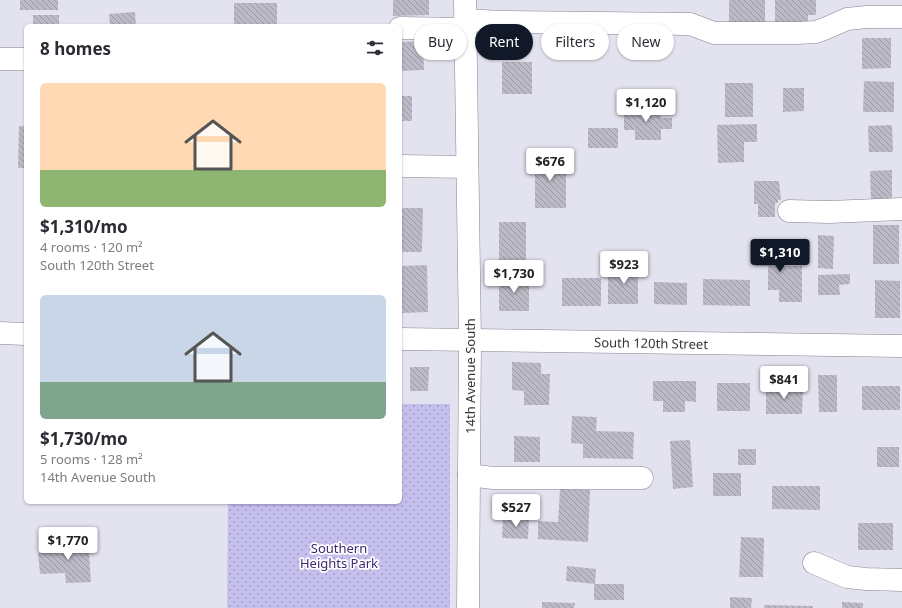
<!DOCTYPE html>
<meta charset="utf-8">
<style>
:root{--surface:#fff;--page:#f2f2f3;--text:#2b2b33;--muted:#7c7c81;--accent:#111827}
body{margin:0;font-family:"Noto Sans",sans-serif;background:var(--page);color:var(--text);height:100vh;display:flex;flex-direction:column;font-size:15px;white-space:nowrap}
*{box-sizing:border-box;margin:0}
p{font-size:13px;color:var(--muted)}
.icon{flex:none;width:22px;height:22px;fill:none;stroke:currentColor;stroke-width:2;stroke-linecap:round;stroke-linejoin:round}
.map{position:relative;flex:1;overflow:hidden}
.details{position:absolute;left:24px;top:24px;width:378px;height:480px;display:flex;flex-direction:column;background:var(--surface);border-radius:6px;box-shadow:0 1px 3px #0004}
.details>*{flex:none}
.top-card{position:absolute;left:414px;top:24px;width:380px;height:36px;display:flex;gap:8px}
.price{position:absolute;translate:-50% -34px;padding:0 9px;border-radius:4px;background:#fff;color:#222;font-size:13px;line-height:26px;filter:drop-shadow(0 1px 2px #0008)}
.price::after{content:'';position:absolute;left:50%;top:24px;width:12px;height:9px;margin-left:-6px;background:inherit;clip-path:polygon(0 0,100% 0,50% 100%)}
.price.selected{background:var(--accent);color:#fff}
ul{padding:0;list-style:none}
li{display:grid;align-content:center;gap:8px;height:212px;padding:0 16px}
li span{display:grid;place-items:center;height:124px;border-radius:6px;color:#555}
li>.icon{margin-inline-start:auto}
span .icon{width:72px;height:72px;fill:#fffc;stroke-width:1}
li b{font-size:17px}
h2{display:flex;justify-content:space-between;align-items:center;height:48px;padding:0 16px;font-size:17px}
.pill{padding:0 14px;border-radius:18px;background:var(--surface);box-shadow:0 1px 3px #0004;font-size:14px;line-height:36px}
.pill.selected{background:var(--accent);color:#fff}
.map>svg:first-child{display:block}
.grass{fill:url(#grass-dots)}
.building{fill:url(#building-back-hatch)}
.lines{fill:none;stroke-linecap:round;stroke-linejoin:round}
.minor-casing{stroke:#85838f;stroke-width:23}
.minor{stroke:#fff;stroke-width:22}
.labels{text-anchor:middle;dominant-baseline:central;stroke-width:3.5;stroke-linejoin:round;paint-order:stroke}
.street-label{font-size:13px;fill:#353439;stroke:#fff}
.park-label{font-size:13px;fill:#3d2972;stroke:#fff}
</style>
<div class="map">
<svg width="902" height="608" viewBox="0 0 902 608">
<defs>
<pattern id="grass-dots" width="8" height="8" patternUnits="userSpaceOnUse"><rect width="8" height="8" fill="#c5bfee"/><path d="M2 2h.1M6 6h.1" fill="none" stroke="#a19cc2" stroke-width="1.8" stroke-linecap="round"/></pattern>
<pattern id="building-back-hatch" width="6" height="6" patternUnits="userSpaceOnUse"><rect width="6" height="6" fill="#bcbac7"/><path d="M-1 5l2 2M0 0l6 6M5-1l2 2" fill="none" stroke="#9a98a3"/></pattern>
</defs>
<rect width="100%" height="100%" fill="#e3e2ef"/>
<!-- grass -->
<polygon class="grass" points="400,404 450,404 450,608 227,608 228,502 400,502"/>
<!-- building -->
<g class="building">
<rect x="20" y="0" width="38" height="10"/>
<polygon points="393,0 429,0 429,15 393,16"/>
<polygon points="729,0 765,0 765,25 729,26"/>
<polygon points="775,0 816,0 816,15 808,15 808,25 775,25"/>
<rect x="234" y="3" width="43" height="23"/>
<polygon points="135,12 136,26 110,26 109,14"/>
<rect x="33" y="15" width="26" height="11"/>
<rect x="502" y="32" width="20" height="22"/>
<polygon points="862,38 891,38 891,68 862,69"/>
<polygon points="423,41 424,70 400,71 400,42"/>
<rect x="502" y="62" width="30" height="32"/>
<polygon points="864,81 894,82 894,112 863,112"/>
<rect x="725" y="83" width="28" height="34"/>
<polygon points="783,88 804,88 804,111 783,112"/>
<rect x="400" y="96" width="12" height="25"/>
<polygon points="661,107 661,118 672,118 672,129 661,129 661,140 635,140 635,130 624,130 624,108"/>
<polygon points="757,124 757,142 744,142 744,162 718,163 717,125"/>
<polygon points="892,125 893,152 869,152 868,126"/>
<polygon points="19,126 26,126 26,168 18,168"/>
<rect x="588" y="128" width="30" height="20"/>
<rect x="535" y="155" width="31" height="53"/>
<polygon points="892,170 892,199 871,200 870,171"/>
<polygon points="754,181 779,181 781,200 778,200 778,203 775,203 775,217 758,217 758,204 754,204"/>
<polygon points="400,208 423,208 422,252 400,252"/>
<rect x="499" y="222" width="27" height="44"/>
<rect x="873" y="225" width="26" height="39"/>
<polygon points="818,235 834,236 833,269 818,268"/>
<polygon points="757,242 779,243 779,266 802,266 802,302 779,302 779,290 768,290 768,266 756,266"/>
<polygon points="618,262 638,262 638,304 608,304 608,275 618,275"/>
<polygon points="427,265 428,312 401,313 400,266"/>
<polygon points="850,274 850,284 839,285 840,295 818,295 818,275"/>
<rect x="499" y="278" width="30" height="33"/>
<rect x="562" y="278" width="39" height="28"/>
<polygon points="703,279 750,280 750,306 703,305"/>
<polygon points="875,280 900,281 900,318 875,318"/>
<polygon points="654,282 687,283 687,305 654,304"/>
<polygon points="512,362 541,363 541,374 550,374 549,405 524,405 524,391 512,390"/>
<polygon points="410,367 429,367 428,391 410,391"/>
<polygon points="818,375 837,375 837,412 819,412"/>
<polygon points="653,381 696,381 696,402 685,401 685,412 663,412 663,401 653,401"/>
<rect x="717" y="383" width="33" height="28"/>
<polygon points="766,385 803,386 802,414 766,414"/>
<rect x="862" y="386" width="38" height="24"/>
<polygon points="572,416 597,417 596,431 634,432 633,459 583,458 583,444 571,443"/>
<polygon points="514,436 540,437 540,462 514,462"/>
<polygon points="690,440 693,487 673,489 670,441"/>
<rect x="877" y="447" width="22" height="20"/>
<rect x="738" y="449" width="18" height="16"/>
<rect x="713" y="473" width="28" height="23"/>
<polygon points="772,486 820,486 820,510 772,509"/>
<polygon points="560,489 590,490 588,542 538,539 538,521 558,522"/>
<polygon points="503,517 529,518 528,539 502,538"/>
<rect x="858" y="523" width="35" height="27"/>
<polygon points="741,537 764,538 763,577 739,577"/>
<polygon points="88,539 91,582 66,583 65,573 40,574 38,553 51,553 50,542"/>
<polygon points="567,566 596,569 595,584 566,581"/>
<rect x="594" y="584" width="30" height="16"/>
<polygon points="730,597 752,598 751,608 730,608"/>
<polygon points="542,602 575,603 574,608 542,608"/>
<polygon points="842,602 863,603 863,608 842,608"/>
<polygon points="764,605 813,606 813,608 764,608"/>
</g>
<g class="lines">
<!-- minor casing -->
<g class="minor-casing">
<g id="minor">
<polyline points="465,0 470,341 468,608"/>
<polyline points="465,20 502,22 690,24 714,33 797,33 816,32 829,27 847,19 867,17 902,17"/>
<polyline points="400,28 465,29"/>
<polyline points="0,59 26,59"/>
<polyline points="400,166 467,167"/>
<polyline points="789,211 829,212 902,209"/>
<polyline points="0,333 26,334"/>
<polyline points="400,339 902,346"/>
<polyline points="469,475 493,478 642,478"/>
<polyline points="814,563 847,577 866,579 902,580"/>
</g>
</g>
<!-- minor -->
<use href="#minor" class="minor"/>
</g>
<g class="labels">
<!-- street labels -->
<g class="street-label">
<text transform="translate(651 343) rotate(1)">South 120th Street</text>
<text transform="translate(470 376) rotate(-90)">14th Avenue South</text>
</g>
<!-- park labels -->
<g class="park-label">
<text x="339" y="548">Southern<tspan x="339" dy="15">Heights Park</tspan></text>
</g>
</g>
</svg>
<b class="price" style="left:646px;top:123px">$1,120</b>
<b class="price" style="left:550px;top:182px">$676</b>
<b class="price selected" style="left:780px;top:273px">$1,310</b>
<b class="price" style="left:624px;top:285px">$923</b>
<b class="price" style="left:514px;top:294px">$1,730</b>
<b class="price" style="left:784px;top:400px">$841</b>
<b class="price" style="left:516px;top:528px">$527</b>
<b class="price" style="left:68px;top:561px">$1,770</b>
<div class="top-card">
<a class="pill">Buy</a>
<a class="pill selected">Rent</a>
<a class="pill">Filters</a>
<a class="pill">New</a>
</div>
<section class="details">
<h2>8 homes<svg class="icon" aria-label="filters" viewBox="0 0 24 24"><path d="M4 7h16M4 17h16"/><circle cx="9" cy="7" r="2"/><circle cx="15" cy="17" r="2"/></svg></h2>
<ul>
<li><span style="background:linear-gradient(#ffd9b3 70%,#8fb573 0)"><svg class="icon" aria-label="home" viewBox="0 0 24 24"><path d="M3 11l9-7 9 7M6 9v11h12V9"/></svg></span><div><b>$1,310/mo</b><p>4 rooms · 120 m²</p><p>South 120th Street</p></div></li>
<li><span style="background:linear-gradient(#c9d6e8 70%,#7fa58c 0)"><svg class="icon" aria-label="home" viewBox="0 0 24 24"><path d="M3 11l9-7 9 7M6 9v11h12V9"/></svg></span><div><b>$1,730/mo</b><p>5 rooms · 128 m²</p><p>14th Avenue South</p></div></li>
</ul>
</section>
</div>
